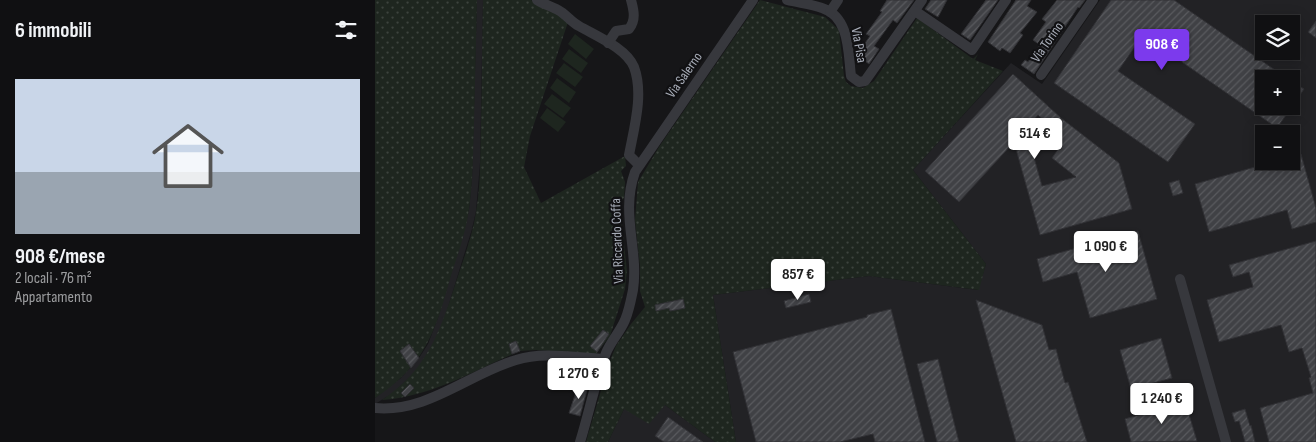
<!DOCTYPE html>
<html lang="it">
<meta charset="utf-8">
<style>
:root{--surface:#101012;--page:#19191b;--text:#f1f3f6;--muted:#9c9d9f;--line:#303032;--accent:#7c3aed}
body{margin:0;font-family:"Sofia Sans Condensed",sans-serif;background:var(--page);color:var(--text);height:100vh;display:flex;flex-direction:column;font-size:19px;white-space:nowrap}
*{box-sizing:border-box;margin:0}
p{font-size:16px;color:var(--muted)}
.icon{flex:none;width:28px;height:28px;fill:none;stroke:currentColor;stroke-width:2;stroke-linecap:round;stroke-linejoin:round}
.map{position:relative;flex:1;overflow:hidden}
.sheet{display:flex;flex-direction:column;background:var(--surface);width:375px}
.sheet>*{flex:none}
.tools{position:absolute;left:880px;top:15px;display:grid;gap:10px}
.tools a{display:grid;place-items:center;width:45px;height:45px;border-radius:0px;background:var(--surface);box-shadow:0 2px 12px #0003,0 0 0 1px var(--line);font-size:25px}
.price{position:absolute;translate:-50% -42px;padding:0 11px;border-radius:5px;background:#fff;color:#222;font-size:16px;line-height:32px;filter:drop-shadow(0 1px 2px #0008)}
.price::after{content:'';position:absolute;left:50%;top:30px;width:15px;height:11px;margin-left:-8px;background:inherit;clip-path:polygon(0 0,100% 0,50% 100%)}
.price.selected{background:var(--accent);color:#fff}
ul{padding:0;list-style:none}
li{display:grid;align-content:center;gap:10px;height:265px;padding:0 15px}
li span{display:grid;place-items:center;height:155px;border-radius:0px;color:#555}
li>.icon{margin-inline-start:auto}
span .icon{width:90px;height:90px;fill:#fffc;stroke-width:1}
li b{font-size:21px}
h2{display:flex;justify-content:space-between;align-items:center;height:60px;padding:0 15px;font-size:21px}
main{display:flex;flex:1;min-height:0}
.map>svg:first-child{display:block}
.built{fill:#222225;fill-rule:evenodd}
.grass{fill:url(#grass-dots)}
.pitch{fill:#1e261f}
.building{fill:url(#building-hatch);stroke:#303034;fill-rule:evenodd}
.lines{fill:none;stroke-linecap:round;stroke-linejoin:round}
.minor{stroke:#37383d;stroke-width:10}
.labels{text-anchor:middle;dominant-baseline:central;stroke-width:4.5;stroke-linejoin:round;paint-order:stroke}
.street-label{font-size:14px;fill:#a8adb8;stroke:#111113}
</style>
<main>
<section class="sheet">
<h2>6 immobili<svg class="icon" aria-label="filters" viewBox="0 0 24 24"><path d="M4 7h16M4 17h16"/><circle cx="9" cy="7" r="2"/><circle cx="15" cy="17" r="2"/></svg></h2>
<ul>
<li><span style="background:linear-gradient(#c9d6e8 60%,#9aa5b1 0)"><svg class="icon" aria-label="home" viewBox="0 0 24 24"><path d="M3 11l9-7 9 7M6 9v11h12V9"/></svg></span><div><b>908 €/mese</b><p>2 locali · 76 m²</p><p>Appartamento</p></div></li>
</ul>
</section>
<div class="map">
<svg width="941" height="442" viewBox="0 0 941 442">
<defs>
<pattern id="grass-dots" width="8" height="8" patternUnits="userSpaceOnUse" patternTransform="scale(1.25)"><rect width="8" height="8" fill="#1e261f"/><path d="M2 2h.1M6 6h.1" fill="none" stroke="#3c433d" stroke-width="1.8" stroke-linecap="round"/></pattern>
<pattern id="building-hatch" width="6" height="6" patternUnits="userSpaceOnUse" patternTransform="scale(1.25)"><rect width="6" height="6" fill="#404145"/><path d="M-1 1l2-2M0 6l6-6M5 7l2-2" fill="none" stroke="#595a5e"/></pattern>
</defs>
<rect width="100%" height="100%" fill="#161618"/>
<!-- built -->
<g class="built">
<polygon points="102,0 108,0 105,163 101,211 97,229 69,320 58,346 40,372 18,393 0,404 0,398 26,378 44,358 53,344 63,318 90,227 94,210 97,179"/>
<path d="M 725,0 L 941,0 L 941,442 L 361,442 L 338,295 L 494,276 L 603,290 L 611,264 L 538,170 L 636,63 L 667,84 ZM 889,24 L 916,24 L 916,51 L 889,51 ZM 889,79 L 916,79 L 916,106 L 889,106 ZM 889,134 L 916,134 L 916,161 L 889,161 Z"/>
<polygon points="290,405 340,442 233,442 249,409"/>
</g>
<!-- grass -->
<g class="grass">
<path d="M 0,0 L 102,0 C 101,42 100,84 99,126 C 98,153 98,182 94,209 C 91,233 82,256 75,279 C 60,333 49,366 0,398 Z"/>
<path d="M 108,0 L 156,0 L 181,11 L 193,22 L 155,136 L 149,167 L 166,203 L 250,156 L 251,166 L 246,171 L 250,182 L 249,198 L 246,201 L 246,217 L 252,271 L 250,289 L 235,336 L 221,354 L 161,350 L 145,351 C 100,370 57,397 7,400 C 50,371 64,335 79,288 C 87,263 97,238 101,212 C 106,183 105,154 106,125 C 107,83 107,42 108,0 Z"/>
<polygon points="385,0 450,17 464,30 469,76 471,82 476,86 488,88 499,81 542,18 598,59 603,54 600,60 628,71 538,170 611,264 604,290 494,276 338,295 361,442 340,442 290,405 274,424 249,409 233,442 211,442 234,363 241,346 256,324 270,307 265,291 265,266 260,220 263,182 284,147"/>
</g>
<!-- pitch -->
<g class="pitch">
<polygon points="200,34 219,49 211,59 193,44"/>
<polygon points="194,49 213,63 206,73 187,59"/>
<polygon points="189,63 208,77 200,87 181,73"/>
<polygon points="182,78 201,92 194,103 175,88"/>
<polygon points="177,94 196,108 188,118 169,104"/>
<polygon points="172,108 191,122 183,132 165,118"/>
</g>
<!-- building -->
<g class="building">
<polygon points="512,0 539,0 522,23 518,20 499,46 504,49 494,64 482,55 495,36 491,34 507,12 505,11"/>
<polygon points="556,0 572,0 563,17 550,9"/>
<polygon points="611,0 623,0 595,40 586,34"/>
<polygon points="641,0 656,0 652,6 662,12 645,33 648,35 635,53 627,48 625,51 613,42"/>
<polygon points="682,0 710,0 704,8 703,7 659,74 646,65 650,60 653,62 665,45 658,40 671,22 667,19"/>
<polygon points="736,0 799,0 913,79 889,79 889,106 916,106 916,81 929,89 902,128 768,35 743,71 820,124 793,162 679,83"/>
<polygon points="941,21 941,38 933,32"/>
<path d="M 638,74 L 686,118 L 744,163 L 757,209 L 665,235 L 639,142 L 584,202 L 550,171 ZM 663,115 L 677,128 L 672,137 L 684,148 L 677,158 L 701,177 L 667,186 L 651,129 Z"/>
<polygon points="926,154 941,208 941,222 917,229 912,210 834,232 820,184 901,161 916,161 916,157"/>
<polygon points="804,180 808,193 798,196 794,183"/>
<polygon points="763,231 782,299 715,318 702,272 668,282 662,259"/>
<polygon points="941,241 941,442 894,442 885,408 938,393 934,378 936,377 927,348 914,352 906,325 844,342 832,300 878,287 874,272 858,277 854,265"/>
<polygon points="434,294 436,302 411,308 409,301"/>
<polygon points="308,299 310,308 295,311 294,308 281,311 280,305"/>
<polygon points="601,300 667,325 674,350 681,349 690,383 693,382 712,442 641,442"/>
<polygon points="516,309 550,442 500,442 498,434 465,442 381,442 358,352 492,317 492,315"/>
<polygon points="228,330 234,334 222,352 215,346"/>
<polygon points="786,338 797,378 756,389 745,350"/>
<polygon points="141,341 145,351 137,354 134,344"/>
<polygon points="34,344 44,358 36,368 25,351"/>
<polygon points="563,359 584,442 562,442 542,364"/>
<polygon points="204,383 213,386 205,416 194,413"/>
<polygon points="35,384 39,388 30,397 26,393"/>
<polygon points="810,401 822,441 756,442 750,419"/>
<polygon points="870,409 875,426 876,425 880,442 870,442 864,421 860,422 857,413"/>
<polygon points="293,417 328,442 289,442 280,436"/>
</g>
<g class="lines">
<!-- minor -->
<g class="minor">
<path d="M 162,0 C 168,4 176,6 183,10 C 191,14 196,22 204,26 C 221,36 251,48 259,67 C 269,94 259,128 254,155 L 264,165"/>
<path d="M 412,0 C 424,3 436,4 447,8 C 475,17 473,52 476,76 L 484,82 L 490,81 L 547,0"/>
<polyline points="540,11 597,50 631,0"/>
<polyline points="455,12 463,0"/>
<path d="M 233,43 L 241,31 L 254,29 C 261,20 259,11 256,0"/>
<polyline points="666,75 718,0"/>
<polyline points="805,279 851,442"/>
<path d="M 0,408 C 52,413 93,374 141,360 C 168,351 201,358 229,359"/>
<path d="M 205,442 C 214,413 220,382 231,353 C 236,341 245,332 250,320 C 254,311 256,300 258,290 C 264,249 245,214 260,172 L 378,0"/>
</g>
</g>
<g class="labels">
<!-- street labels -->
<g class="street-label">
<text transform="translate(672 42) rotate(-55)">Via Torino</text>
<text transform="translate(484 45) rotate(80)">Via Pisa</text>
<text transform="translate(309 75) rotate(-55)">Via Salerno</text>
<text transform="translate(242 241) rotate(-92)">Via Riccardo Coffa</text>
</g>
</g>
</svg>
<div class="tools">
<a><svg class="icon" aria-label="layers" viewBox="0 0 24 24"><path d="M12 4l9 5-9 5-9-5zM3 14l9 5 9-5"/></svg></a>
<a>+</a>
<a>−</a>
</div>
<b class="price selected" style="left:787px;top:71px">908 €</b>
<b class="price" style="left:660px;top:160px">514 €</b>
<b class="price" style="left:731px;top:273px">1 090 €</b>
<b class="price" style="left:423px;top:301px">857 €</b>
<b class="price" style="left:204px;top:400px">1 270 €</b>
<b class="price" style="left:787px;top:425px">1 240 €</b>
</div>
</main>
